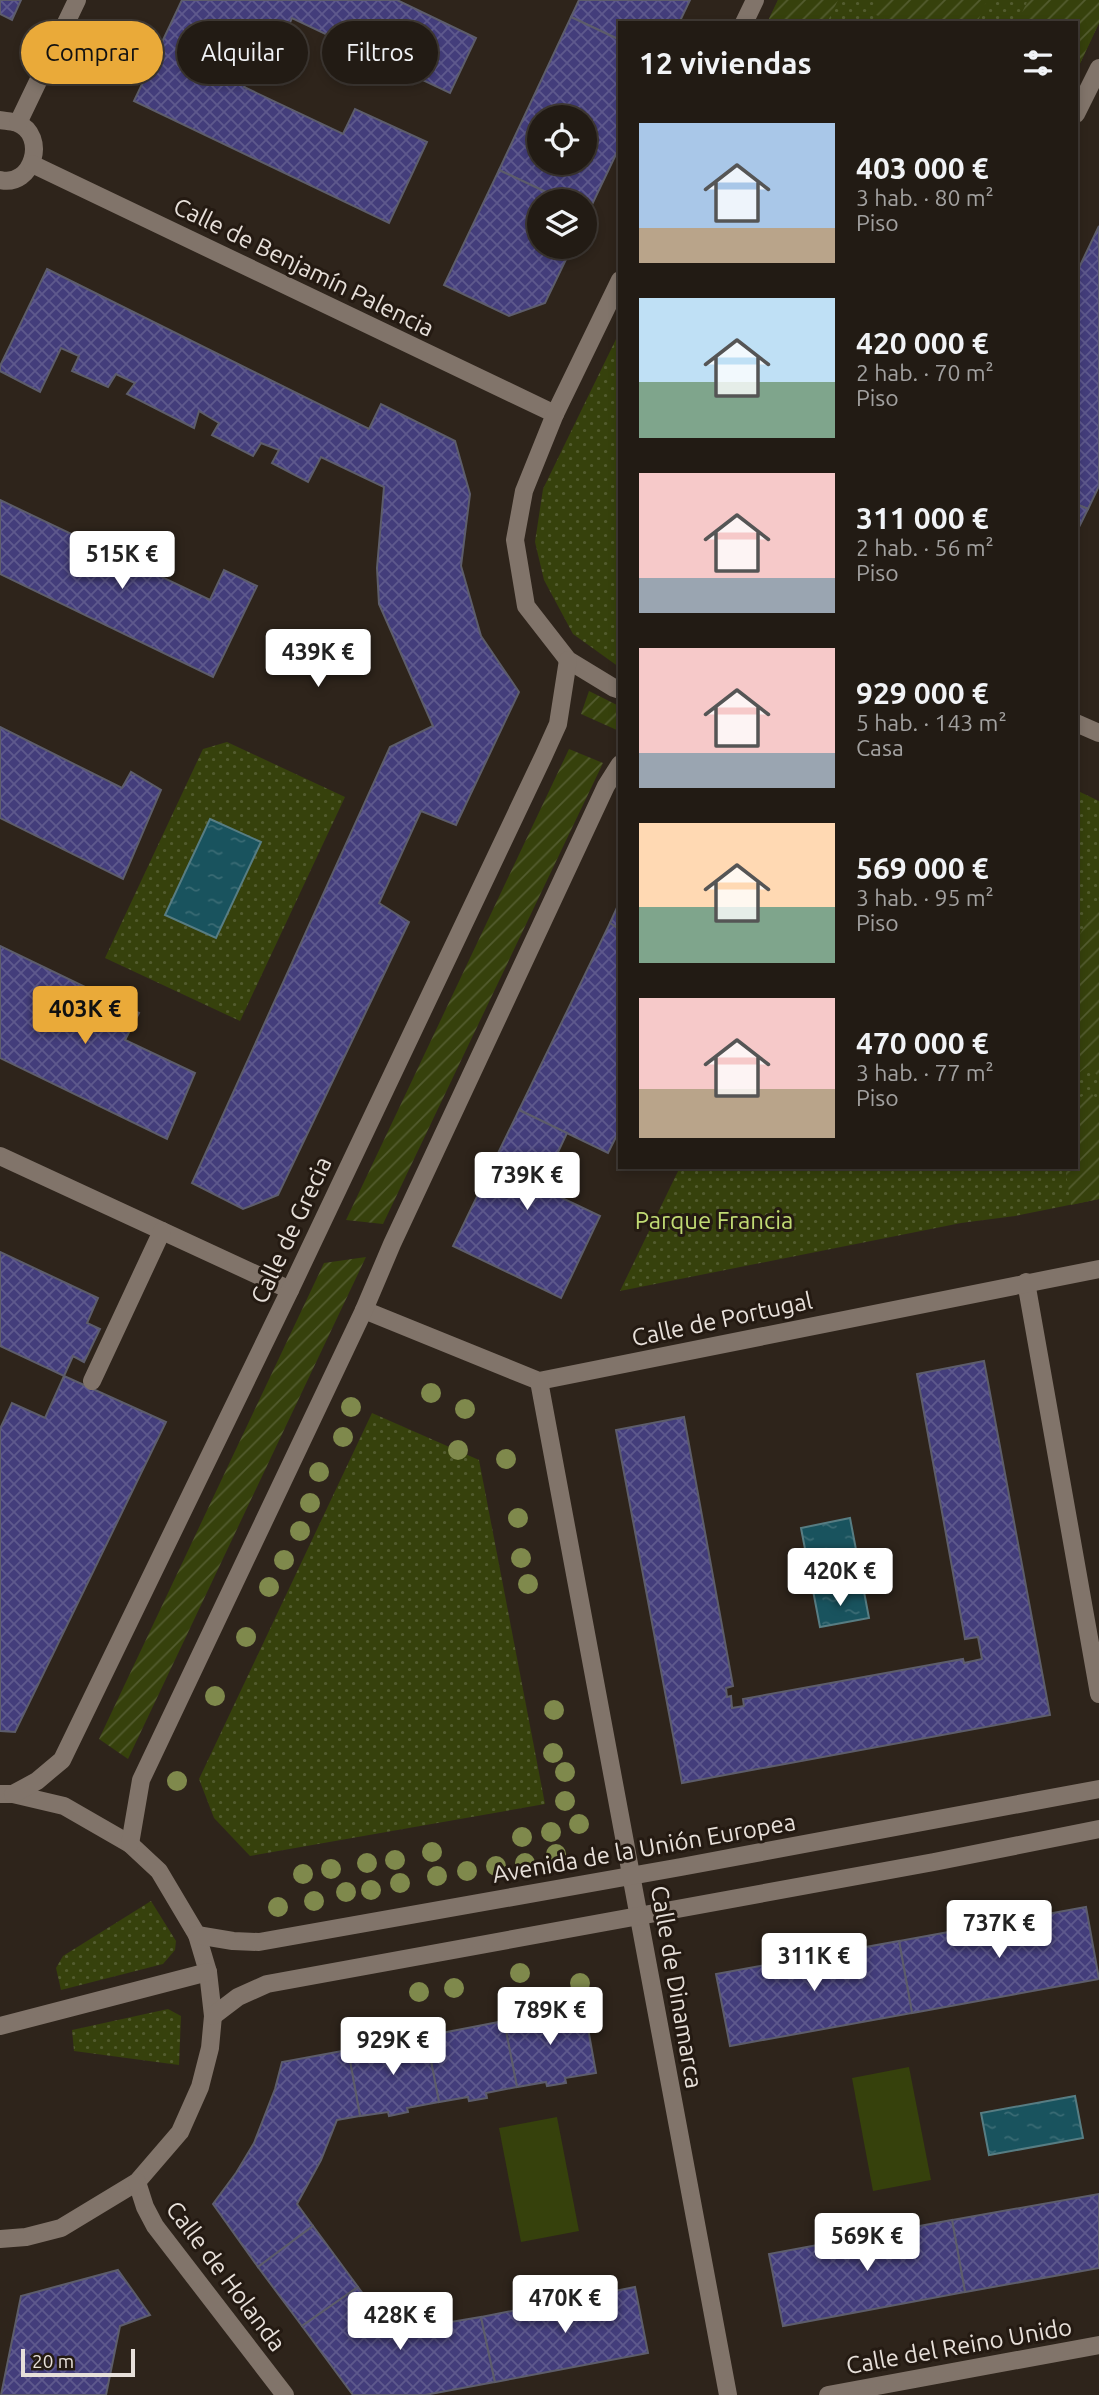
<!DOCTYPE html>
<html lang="es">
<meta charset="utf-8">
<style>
:root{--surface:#221b14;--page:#2a241d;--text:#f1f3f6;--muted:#a2a1a0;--line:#3f3934;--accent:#eaaa39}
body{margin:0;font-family:Ubuntu,sans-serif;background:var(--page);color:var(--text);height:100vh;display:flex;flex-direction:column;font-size:26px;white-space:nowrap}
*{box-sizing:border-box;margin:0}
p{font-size:23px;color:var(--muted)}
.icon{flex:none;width:38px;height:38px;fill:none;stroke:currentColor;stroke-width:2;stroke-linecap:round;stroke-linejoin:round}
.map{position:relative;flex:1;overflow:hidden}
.details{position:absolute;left:618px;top:21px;width:460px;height:1148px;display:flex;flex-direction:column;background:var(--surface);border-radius:0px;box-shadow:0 4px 10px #0003,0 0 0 2px var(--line)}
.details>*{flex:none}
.hud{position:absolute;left:21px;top:21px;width:492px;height:63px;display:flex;gap:14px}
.buttons{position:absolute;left:527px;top:105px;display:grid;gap:14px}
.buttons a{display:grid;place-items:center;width:70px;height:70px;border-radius:50%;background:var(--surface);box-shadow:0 4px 10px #0003,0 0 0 2px var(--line);font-size:35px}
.scale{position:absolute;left:21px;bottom:18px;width:114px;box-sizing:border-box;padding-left:7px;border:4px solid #e7e0da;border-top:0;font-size:19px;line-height:24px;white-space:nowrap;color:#e7e0da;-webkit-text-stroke:5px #241a12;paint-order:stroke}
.price{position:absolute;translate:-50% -60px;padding:0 16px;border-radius:7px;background:#fff;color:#222;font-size:23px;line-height:46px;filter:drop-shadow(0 2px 4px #0008)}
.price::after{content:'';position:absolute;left:50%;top:42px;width:21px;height:16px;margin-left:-10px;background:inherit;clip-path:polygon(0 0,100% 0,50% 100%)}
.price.on{background:var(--accent);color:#111}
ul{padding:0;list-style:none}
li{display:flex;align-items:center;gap:21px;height:175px;padding:0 21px}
li span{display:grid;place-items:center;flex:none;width:196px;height:140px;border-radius:0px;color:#555}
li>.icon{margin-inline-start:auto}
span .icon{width:84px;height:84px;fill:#fffc;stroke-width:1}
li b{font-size:30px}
h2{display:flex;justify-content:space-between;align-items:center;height:84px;padding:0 21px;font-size:30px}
.chip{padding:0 24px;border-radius:32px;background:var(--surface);box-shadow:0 4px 10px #0003,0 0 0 2px var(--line);font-size:24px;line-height:63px}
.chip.on{background:var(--accent);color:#111}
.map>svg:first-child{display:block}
.grass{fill:url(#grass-dots)}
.garden{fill:url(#garden-furrows)}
.pitch{fill:#36410c}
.water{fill:url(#water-ripples);stroke:#577d83;stroke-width:2}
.building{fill:url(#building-cross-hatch);stroke:#5d5d6b;stroke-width:2;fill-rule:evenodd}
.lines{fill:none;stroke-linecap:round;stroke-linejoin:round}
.minor{stroke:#81746a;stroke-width:18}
.tree{fill:#7f894c}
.labels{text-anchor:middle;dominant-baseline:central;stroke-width:6;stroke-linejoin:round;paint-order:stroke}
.street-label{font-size:24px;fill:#e7e0da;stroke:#241a12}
.park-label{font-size:24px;fill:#c1db74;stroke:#241a12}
</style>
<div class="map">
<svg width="1099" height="2395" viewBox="0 0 1099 2395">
<defs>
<pattern id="grass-dots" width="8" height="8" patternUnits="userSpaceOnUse" patternTransform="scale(1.75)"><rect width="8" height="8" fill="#36410c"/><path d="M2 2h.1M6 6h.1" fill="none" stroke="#535c2f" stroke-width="1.8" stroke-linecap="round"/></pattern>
<pattern id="garden-furrows" width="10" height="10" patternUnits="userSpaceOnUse" patternTransform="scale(1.75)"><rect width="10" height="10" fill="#36410c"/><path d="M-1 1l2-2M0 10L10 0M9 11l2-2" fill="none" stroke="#535c2f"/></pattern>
<pattern id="water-ripples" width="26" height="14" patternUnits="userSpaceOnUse" patternTransform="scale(1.75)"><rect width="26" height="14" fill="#19535e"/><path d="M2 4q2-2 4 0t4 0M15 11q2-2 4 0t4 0" fill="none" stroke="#3a6b74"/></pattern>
<pattern id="building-cross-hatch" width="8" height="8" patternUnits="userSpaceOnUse" patternTransform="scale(1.75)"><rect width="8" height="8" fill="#433d7b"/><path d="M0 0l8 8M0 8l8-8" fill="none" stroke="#5e598d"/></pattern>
</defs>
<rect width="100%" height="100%" fill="#2e241b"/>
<!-- grass -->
<g class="grass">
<polygon points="778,0 1099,0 1099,23 1076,72 1076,23 767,23"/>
<polygon points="619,333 620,667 619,667 573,634 544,580 535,542 543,489"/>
<polygon points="227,742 345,797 240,1021 105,958 203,749"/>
<polygon points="1076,790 1099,801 1099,1199 1015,1216 961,1223 620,1291 680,1167 1076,1167"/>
<polygon points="372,1413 479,1460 545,1804 250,1856 214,1818 199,1779"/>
<polygon points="151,1901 176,1941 175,1950 163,1964 61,1990 56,1968 63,1956"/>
<polygon points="168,2009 181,2016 179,2065 74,2051 72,2030"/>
</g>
<!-- garden -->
<g class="garden">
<polygon points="778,0 838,0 827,23 767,23"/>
<polygon points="878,0 987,0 977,23 893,23 872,13"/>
<polygon points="1028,0 1099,0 1099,23 1076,72 1076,23 1017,23"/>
<polygon points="589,691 619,706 619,731 581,714"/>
<polygon points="569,749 603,763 383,1224 346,1220"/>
<polygon points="1099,897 1099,1077 1088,1066 1076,1075 1076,942"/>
<polygon points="1089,1091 1099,1101 1099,1199 1071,1205 1065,1167 1076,1167 1076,1101"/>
<polygon points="366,1257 128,1759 99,1739 324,1263"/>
</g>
<!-- pitch -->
<g class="pitch">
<polygon points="909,2067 931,2180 873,2191 852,2078"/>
<polygon points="557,2117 579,2231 521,2242 499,2128"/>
</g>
<!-- water -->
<g class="water">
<polygon points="210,819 261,842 216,938 165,915"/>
<polygon points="850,1518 869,1618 820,1627 801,1528"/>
<polygon points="1075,2096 1083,2138 989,2155 981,2113"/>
</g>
<!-- building -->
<g class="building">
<polygon points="0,0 21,0 12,20 0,14"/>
<polygon points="182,0 397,0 476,38 450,93 292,18 280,44 266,39 244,87 343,134 355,109 427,142 389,223 134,101"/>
<polygon points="579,0 690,0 679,23 620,23 620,40 571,17"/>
<path d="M 571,17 L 620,40 L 620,146 L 588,213 L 584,211 L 584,201 L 565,201 L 499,170 ZM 539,117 L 584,117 L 584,163 L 539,163 Z"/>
<polygon points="499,170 565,201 539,201 539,247 572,247 545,303 509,316 444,285"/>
<polygon points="1099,226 1099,486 1088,509 1076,504 1076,274"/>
<polygon points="47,269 369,429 381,404 455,441 470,494 461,566 481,636 519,692 456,825 421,811 379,903 409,922 278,1195 243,1209 192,1183 390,747 433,726 379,604 377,568 384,487 321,457 308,482 272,463 279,450 261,443 253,456 212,435 219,423 199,411 194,428 127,394 135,383 116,374 108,387 72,371 79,356 61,348 40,392 0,371 0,366"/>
<polygon points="0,500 210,600 224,570 257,586 213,677 0,574"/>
<polygon points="1076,504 1088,509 1076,533"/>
<polygon points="0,727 122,788 131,772 161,790 123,879 0,818"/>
<polygon points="620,901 620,930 610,923"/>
<polygon points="610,923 620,930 620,1129 608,1153 519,1110"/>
<polygon points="0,946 139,1013 125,1040 195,1073 167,1139 0,1058"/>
<polygon points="519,1110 567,1133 541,1188 600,1216 561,1298 453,1246"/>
<polygon points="0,1252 98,1298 87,1323 100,1329 84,1362 73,1356 64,1376 0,1346"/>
<polygon points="984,1361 1050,1715 682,1783 616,1430 684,1417 733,1686 726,1688 727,1697 731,1696 732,1708 744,1706 743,1699 963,1659 964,1663 982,1659 978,1637 965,1639 917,1374"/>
<polygon points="64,1376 166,1422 15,1732 0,1731 0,1429 12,1403 45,1418"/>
<polygon points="1086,1907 1099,1979 912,2013 899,1941"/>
<polygon points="899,1941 912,2013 730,2046 716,1974"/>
<polygon points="584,2006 596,2073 565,2078 566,2083 547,2086 546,2082 517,2087 504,2021"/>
<polygon points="504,2021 517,2087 486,2093 487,2098 469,2101 468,2097 439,2102 426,2036"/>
<polygon points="426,2036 439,2102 407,2108 408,2112 389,2116 388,2112 360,2116 348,2050"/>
<polygon points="348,2050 360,2116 337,2120 321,2160 297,2204 313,2226 258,2267 213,2204 236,2173 254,2143 275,2089 282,2062"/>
<polygon points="1099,2194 1099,2268 965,2292 952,2220"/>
<polygon points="952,2220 965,2292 783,2326 769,2254"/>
<polygon points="313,2226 358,2287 302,2326 258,2267"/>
<polygon points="118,2270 150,2315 120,2326 106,2395 1,2395 21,2296"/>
<polygon points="358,2287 379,2315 360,2329 368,2337 436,2325 435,2323 450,2320 451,2322 481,2317 495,2382 425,2395 353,2395 302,2326"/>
<polygon points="635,2287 648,2353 495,2382 481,2317"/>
</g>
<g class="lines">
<!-- minor -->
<g class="minor">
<polyline points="744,23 755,0"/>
<polyline points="1076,114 1099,68"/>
<path d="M 0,120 C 5,121 12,121 17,123 C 48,135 33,188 0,180"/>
<polyline points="18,123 77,0"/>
<polyline points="32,164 555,414"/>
<polyline points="620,280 555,414 524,491 515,540 526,606 568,660 614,688 620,690"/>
<polyline points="1076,723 1099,733"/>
<polyline points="0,1156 290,1290"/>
<polyline points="1026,1282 1099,1694"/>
<polyline points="364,1310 539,1381 1099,1269"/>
<polyline points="92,1381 162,1231"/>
<polyline points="539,1381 728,2395"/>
<polyline points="0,1794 13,1794 64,1806 130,1844 159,1871 197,1935 208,1972 213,2016 210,2048 200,2087 180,2132 137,2182 61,2228 26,2237 0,2239"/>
<polyline points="13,1794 37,1781 62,1760 290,1290 544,755 558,724 568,660"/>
<polyline points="130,1844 141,1780 364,1310 392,1244 606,786 620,764"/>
<polyline points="197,1935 233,1941 259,1942 681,1867 1099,1789"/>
<polyline points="213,2016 238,1997 267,1984 934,1862 1099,1829"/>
<polyline points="0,2026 208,1972"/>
<polyline points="137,2182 145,2207 155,2226 285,2395"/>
<polyline points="828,2395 1099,2345"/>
</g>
</g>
<!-- trees -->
<g class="tree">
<circle cx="431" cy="1393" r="10"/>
<circle cx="351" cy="1407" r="10"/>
<circle cx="465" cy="1409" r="10"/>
<circle cx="343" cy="1437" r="10"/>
<circle cx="458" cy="1450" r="10"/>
<circle cx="506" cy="1459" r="10"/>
<circle cx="319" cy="1472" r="10"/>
<circle cx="310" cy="1503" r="10"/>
<circle cx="518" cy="1518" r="10"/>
<circle cx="300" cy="1531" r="10"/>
<circle cx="521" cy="1558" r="10"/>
<circle cx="284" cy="1560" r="10"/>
<circle cx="528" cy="1584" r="10"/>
<circle cx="269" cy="1587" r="10"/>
<circle cx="246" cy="1637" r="10"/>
<circle cx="215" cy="1696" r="10"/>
<circle cx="554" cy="1710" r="10"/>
<circle cx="553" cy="1753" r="10"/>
<circle cx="565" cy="1772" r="10"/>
<circle cx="177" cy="1781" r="10"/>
<circle cx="565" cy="1801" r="10"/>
<circle cx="579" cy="1824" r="10"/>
<circle cx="551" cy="1832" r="10"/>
<circle cx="522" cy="1837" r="10"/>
<circle cx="432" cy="1852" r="10"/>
<circle cx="556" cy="1854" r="10"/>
<circle cx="395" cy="1860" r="10"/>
<circle cx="367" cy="1863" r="10"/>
<circle cx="525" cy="1863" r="10"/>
<circle cx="496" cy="1866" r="10"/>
<circle cx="331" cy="1869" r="10"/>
<circle cx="467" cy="1871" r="10"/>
<circle cx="303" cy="1874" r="10"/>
<circle cx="437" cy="1876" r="10"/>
<circle cx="400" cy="1883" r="10"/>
<circle cx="371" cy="1890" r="10"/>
<circle cx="346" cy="1892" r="10"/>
<circle cx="314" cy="1901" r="10"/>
<circle cx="278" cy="1907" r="10"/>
<circle cx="520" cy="1973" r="10"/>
<circle cx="580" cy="1983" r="10"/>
<circle cx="454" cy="1988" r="10"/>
<circle cx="419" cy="1992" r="10"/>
</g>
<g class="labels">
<!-- street labels -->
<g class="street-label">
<text transform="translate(304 267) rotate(26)">Calle de Benjamín Palencia</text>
<text transform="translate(291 1230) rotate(-65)">Calle de Grecia</text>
<text transform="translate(722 1319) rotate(-12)">Calle de Portugal</text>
<text transform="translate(644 1848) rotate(-10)">Avenida de la Unión Europea</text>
<text transform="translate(677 1987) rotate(80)">Calle de Dinamarca</text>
<text transform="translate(226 2276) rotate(53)">Calle de Holanda</text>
<text transform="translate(959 2346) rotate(-10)">Calle del Reino Unido</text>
</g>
<!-- park labels -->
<g class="park-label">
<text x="714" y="1220">Parque Francia</text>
</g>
</g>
</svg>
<div class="buttons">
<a><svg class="icon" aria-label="locate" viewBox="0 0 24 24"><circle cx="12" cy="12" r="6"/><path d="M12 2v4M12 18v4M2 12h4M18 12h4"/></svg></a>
<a><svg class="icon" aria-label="layers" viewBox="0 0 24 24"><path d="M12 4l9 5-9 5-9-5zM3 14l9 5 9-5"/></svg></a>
</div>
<div class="scale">20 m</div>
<b class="price" style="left:122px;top:591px">515K €</b>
<b class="price" style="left:318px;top:689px">439K €</b>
<b class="price on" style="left:85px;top:1046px">403K €</b>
<b class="price" style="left:527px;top:1212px">739K €</b>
<b class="price" style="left:840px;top:1608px">420K €</b>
<b class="price" style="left:999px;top:1960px">737K €</b>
<b class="price" style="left:814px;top:1993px">311K €</b>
<b class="price" style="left:550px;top:2047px">789K €</b>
<b class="price" style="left:393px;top:2077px">929K €</b>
<b class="price" style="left:867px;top:2273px">569K €</b>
<b class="price" style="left:565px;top:2335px">470K €</b>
<b class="price" style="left:400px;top:2352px">428K €</b>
<div class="hud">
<a class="chip on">Comprar</a>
<a class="chip">Alquilar</a>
<a class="chip">Filtros</a>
</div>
<section class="details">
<h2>12 viviendas<svg class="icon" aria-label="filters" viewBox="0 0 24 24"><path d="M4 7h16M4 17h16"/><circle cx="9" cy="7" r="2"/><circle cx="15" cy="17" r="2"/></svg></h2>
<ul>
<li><span style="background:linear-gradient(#a9c7e8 75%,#b9a48a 0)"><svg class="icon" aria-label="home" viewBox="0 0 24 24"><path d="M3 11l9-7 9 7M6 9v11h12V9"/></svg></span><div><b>403 000 €</b><p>3 hab. · 80 m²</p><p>Piso</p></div></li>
<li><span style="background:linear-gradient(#bfe0f5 60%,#7fa58c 0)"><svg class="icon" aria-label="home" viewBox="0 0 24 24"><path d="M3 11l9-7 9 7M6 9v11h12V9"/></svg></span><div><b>420 000 €</b><p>2 hab. · 70 m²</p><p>Piso</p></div></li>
<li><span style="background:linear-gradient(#f6c9c9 75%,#9aa5b1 0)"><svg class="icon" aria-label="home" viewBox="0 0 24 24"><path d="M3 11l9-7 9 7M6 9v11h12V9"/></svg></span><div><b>311 000 €</b><p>2 hab. · 56 m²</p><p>Piso</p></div></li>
<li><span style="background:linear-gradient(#f6c9c9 75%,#9aa5b1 0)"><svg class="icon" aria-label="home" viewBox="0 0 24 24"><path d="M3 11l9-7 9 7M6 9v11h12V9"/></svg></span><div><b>929 000 €</b><p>5 hab. · 143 m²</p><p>Casa</p></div></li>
<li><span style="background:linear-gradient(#ffd9b3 60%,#7fa58c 0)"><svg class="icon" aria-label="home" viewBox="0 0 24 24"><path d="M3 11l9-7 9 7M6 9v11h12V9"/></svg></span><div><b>569 000 €</b><p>3 hab. · 95 m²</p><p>Piso</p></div></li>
<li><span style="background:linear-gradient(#f6c9c9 65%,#b9a48a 0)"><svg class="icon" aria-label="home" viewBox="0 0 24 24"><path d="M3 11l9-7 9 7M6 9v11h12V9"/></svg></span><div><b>470 000 €</b><p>3 hab. · 77 m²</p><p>Piso</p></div></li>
</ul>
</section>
</div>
